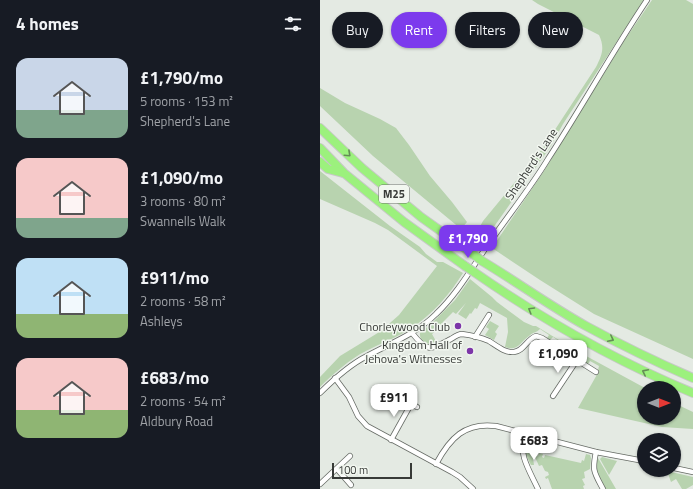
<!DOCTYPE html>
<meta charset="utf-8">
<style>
:root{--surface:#171b24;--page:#20242c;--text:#f1f3f6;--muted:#9ea1a6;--accent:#7c3aed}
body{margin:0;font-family:"Titillium Web",sans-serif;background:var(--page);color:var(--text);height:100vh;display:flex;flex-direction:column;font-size:15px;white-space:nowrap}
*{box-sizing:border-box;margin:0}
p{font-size:13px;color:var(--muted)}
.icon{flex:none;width:22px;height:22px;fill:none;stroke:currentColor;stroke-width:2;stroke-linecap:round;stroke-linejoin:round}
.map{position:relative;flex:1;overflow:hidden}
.panel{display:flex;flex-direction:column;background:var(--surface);width:320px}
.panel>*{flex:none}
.banner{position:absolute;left:12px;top:12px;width:301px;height:36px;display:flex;gap:8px}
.needle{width:26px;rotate:90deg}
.buttons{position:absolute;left:317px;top:381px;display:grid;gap:8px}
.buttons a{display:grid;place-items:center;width:44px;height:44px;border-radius:50%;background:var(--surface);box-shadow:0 1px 3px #0004;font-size:20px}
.scale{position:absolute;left:12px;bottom:10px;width:80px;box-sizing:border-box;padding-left:4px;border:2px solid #373a37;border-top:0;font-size:11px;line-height:14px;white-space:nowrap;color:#373a37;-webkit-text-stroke:3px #f2f7f0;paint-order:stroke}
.price{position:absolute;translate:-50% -34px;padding:0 9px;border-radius:8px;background:#fff;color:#222;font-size:13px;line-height:26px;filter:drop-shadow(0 1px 2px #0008)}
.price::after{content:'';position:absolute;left:50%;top:24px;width:12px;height:9px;margin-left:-6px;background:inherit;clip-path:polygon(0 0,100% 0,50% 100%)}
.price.current{background:var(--accent);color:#fff}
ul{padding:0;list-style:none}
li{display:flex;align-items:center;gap:12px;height:100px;padding:0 16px}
li span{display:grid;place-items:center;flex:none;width:112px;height:80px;border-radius:12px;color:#555}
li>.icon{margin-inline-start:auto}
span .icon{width:48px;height:48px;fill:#fffc;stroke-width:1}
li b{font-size:17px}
h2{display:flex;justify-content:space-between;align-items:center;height:48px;padding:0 16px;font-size:17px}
.pill{padding:0 14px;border-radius:18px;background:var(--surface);box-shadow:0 1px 3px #0004;font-size:14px;line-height:36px}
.pill.current{background:var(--accent);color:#fff}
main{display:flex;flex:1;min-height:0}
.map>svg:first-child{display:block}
.green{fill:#b8d3af}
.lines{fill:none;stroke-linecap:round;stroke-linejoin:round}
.minor-casing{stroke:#666b65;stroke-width:6}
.motorway-casing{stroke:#c7c8c7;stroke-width:10}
.minor{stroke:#fff;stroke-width:4.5}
.motorway{stroke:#9cf17d;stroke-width:8}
.motorway-bridge-casing{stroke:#c7c8c7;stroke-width:10;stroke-linecap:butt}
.motorway-bridge{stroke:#9cf17d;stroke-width:8}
.oneway{stroke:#648c56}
.poi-dot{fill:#7c35a8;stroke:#f2f7f0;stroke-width:1.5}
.labels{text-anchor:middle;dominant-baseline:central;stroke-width:3;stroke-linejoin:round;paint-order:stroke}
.shield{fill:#f2f7f0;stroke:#6f736e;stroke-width:1}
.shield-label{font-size:11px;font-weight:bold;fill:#373a37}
.street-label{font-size:12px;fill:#373a37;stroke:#f2f7f0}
.poi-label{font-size:12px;fill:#373a37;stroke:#f2f7f0;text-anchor:end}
</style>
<main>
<section class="panel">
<h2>4 homes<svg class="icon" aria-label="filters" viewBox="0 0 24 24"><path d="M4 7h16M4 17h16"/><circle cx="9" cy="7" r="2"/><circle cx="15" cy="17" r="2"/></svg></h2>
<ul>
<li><span style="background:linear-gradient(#c9d6e8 65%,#7fa58c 0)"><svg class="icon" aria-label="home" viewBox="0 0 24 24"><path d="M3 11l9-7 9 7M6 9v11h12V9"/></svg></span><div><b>£1,790/mo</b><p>5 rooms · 153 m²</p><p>Shepherd's Lane</p></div></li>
<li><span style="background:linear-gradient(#f6c9c9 75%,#7fa58c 0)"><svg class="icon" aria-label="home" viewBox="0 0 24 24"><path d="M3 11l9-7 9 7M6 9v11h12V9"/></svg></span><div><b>£1,090/mo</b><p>3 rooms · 80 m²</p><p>Swannells Walk</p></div></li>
<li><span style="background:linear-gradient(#bfe0f5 70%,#8fb573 0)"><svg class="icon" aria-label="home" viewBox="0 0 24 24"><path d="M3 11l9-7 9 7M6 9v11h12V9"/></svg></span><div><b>£911/mo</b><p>2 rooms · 58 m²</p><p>Ashleys</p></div></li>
<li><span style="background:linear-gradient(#f6c9c9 65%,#8fb573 0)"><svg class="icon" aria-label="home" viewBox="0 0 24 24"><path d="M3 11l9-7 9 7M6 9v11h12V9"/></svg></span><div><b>£683/mo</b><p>2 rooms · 54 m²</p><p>Aldbury Road</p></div></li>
</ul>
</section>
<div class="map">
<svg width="373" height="489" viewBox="0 0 373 489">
<rect width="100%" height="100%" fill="#e4eae3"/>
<!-- green -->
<g class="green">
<path d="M 212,0 L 324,0 L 243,124 L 231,146 L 166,238 L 159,233 L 158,230 L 163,221 L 223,148 L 276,67 C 282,55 285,48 279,35 L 218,4 Z"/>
<polygon points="332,0 366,0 373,4 373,359 274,314 220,280 172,248 224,171 304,41"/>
<polygon points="0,88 25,103 60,119 76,128 89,145 110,176 132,202 147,222 141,229 53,156 0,106"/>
<path d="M 0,171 L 70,226 L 100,247 L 106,254 L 117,262 L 123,262 L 143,273 C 130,294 112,315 90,329 C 76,338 61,343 46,351 C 31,358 12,375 0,387 L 0,377 L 20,356 L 61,331 L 79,315 L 117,266 L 68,230 L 55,223 L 0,199 Z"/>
<polygon points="156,231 157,235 165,240 162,245 152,237"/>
<path d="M 150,279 L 172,297 L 177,302 L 204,322 L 213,326 L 216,326 L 257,351 L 325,388 L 324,418 L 354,418 L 354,403 L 373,412 L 373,429 L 342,427 L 258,408 L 279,371 L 278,370 L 279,366 L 270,361 L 268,364 L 264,362 L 266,358 L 259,353 L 256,357 L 254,355 L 255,351 L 246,345 L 243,348 L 240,346 L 242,343 L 233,337 L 230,340 L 227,338 L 229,335 L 220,329 C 216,333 213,332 209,336 C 200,342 198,352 185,347 L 188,332 L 187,318 L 160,303 L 157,309 L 155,308 L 151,314 L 150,313 L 146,319 L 138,314 L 146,303 L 136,314 L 133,312 L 121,324 L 122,326 L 112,334 L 117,343 C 109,346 99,343 100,333 L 113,322 L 135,300 Z"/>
<polygon points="170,321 179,326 175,332 177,334 174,340 165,335 169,329 166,327"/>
<path d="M 207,440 L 211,441 L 208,450 L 213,452 L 213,454 L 215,455 L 216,453 L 216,455 L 218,456 L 219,453 L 223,454 L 222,457 L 224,458 L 225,455 L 261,463 L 262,460 L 264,461 L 266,454 L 270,455 L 271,458 L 270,469 L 264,472 L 265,478 L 262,479 L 265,485 L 263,486 L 264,489 L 232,489 L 228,478 L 226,479 L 225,477 L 229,475 L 228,472 L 225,471 L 222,465 L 219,466 L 215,457 L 213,458 L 214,465 L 211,465 C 207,457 202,449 207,440 Z"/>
<polygon points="282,457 297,461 289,475 280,459"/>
<path d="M 278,458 L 296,489 L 286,489 C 280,479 273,470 278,458 Z"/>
<polygon points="347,471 373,477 373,485 366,489 362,489 356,479 351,482"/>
</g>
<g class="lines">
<!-- minor casing -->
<g class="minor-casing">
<g id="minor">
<path d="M 92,333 C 108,353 110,350 131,339 C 134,337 138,334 142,334 C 150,335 162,338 169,341 C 177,346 185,353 194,352 C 204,351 207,339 216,336 L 222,338 L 276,372"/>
<polyline points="155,337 169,315"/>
<polyline points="15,378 29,397 38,416 47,426 132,472 140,477 153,489"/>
<path d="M 0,393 C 14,379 29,365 47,356 C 71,343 96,334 116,314 C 139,292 154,264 172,239 C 191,212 211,187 228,159 C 262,107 292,52 327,0"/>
<polyline points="233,396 257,360"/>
<polyline points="83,400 97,407"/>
<path d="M 202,433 C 200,457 208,468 218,489"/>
<polyline points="71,440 91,404"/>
<path d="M 276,452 C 272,471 274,472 283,489"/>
<path d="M 116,464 C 130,438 145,422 176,426 L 276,452 L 324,461"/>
<polyline points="354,468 373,472"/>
<polyline points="17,469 31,485"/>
<polyline points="0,484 30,456"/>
</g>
</g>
<!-- motorway casing -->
<g class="motorway-casing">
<g id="motorway">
<polyline points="0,128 42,168 101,217 153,254"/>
<polyline points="0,148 24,173 84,222 145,266"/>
<polyline points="0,162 8,169 23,173"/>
<path d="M 162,261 C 197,282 230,306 266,326 C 301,345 336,362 373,378"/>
<path d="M 154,272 C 223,320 296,361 373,393"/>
</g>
</g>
<!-- minor -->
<use href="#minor" class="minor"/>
<!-- motorway -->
<use href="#motorway" class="motorway"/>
<!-- motorway-bridge casing -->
<g class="motorway-bridge-casing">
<g id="motorway-bridge">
<polyline points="153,254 162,261"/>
<polyline points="145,266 154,272"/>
</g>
</g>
<!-- motorway-bridge -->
<use href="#motorway-bridge" class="motorway-bridge"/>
</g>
<!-- one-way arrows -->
<defs><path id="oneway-chevron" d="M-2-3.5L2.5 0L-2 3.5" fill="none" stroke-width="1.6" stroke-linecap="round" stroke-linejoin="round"/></defs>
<g class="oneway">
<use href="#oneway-chevron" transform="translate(28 154) rotate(43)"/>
<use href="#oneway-chevron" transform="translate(211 310) rotate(-149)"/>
<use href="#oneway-chevron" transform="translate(291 339) rotate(27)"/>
<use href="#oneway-chevron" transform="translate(325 372) rotate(-153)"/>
</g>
<!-- markers -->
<g class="poi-dot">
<circle cx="138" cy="326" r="4"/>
<circle cx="150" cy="351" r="4"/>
</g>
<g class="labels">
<!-- shield labels -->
<rect class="shield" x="59" y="185" width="30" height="18" rx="3"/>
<g class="shield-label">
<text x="74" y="194">M25</text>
</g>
<!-- street labels -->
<g class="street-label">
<text transform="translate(211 164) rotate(-56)">Shepherd's Lane</text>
</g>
<!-- poi labels -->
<g class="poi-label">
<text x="130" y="326">Chorleywood Club</text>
<text x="142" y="344">Kingdom Hall of<tspan x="142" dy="14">Jehova's Witnesses</tspan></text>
</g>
</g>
</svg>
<div class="buttons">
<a><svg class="needle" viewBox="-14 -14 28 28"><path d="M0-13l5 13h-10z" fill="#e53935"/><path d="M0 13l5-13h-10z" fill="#9ea1a6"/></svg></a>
<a><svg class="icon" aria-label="layers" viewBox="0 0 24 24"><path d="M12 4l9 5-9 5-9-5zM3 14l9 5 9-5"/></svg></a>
</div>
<div class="scale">100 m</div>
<b class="price current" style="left:148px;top:259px">£1,790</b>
<b class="price" style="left:238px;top:374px">£1,090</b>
<b class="price" style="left:74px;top:418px">£911</b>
<b class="price" style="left:214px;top:461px">£683</b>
<div class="banner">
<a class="pill">Buy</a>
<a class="pill current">Rent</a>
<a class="pill">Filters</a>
<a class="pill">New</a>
</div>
</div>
</main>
